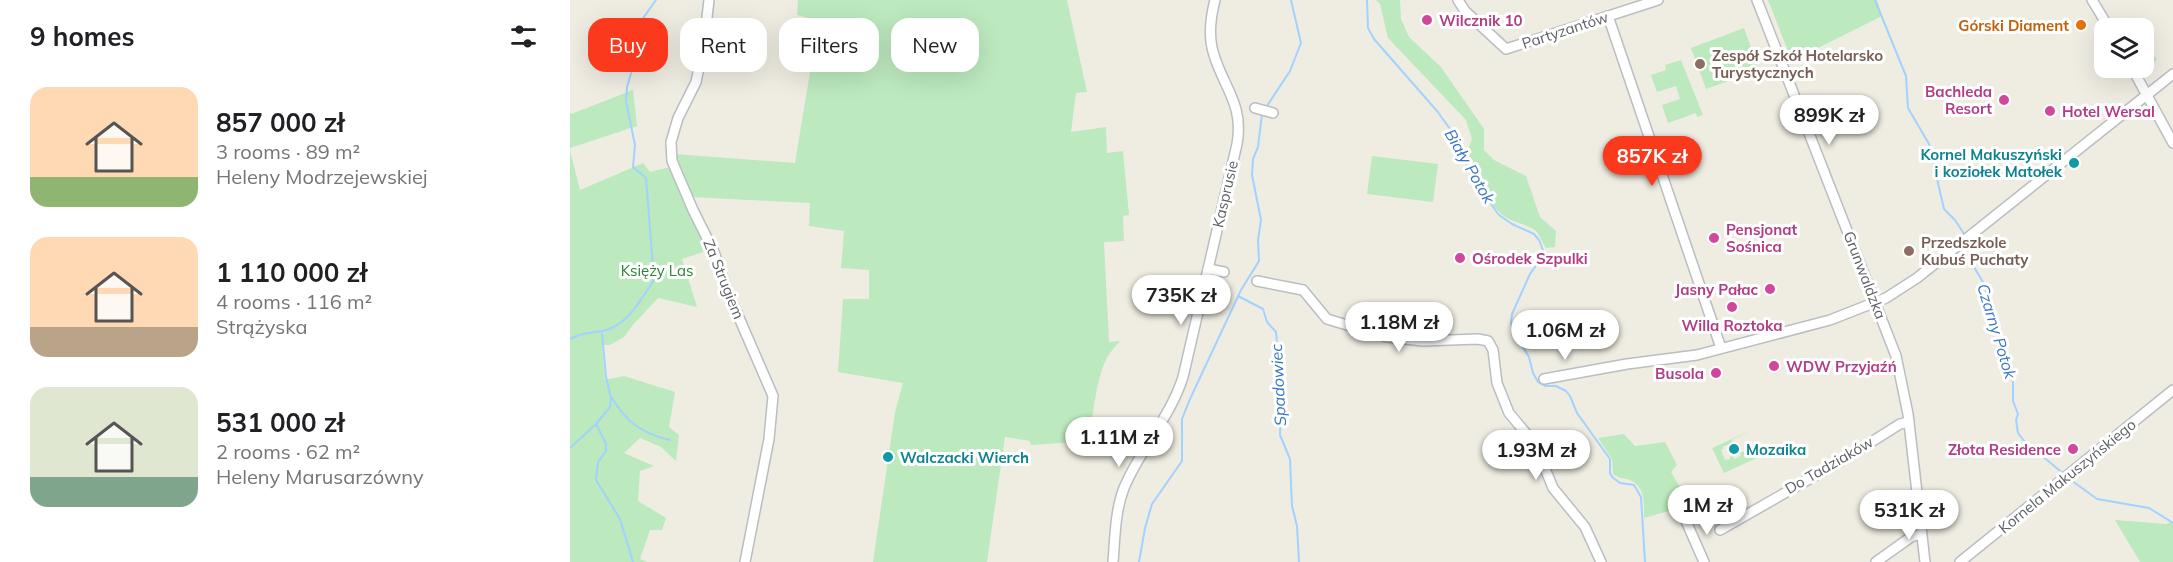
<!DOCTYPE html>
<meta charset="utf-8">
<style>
:root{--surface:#fff;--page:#f6f6f6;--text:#202124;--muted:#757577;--accent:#fa391d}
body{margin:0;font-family:Mulish,sans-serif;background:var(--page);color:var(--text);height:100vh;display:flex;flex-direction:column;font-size:22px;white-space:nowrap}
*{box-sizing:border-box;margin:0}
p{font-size:20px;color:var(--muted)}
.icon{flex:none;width:33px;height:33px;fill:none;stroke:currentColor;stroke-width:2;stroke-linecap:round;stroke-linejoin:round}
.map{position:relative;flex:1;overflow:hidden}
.drawer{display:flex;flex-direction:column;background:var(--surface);width:570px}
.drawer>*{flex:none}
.guide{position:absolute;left:18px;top:18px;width:570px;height:54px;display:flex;gap:12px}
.controls{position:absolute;left:1524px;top:18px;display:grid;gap:12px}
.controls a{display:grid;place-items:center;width:60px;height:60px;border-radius:12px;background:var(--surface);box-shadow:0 6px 24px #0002;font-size:30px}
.price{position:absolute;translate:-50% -51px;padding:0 14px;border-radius:21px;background:#fff;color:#222;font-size:20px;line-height:39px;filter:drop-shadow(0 2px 3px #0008)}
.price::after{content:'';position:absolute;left:50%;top:36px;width:18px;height:14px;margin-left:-9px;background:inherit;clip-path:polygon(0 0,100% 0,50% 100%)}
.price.current{background:var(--accent);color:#fff}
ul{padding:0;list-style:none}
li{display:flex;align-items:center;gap:18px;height:150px;padding:0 30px}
li span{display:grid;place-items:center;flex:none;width:168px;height:120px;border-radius:18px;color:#555}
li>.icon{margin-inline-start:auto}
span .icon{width:72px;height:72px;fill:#fffc;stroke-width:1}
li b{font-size:26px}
h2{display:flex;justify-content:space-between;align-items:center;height:72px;padding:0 30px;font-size:26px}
.pill{padding:0 21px;border-radius:18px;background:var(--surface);box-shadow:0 6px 24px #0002;font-size:21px;line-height:54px}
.pill.current{background:var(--accent);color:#fff}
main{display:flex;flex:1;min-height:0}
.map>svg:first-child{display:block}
.green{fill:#bce9be}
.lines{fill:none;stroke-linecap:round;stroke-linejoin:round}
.stream{stroke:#a2d2ff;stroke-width:2}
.minor-casing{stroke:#babdc3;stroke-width:12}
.minor{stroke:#fff;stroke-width:9}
.hotel-dot{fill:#d1479c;stroke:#fff;stroke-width:2}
.food-dot{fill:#e8710a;stroke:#fff;stroke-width:2}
.education-dot{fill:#8d6e63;stroke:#fff;stroke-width:2}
.culture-dot{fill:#0f9aa8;stroke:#fff;stroke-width:2}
.labels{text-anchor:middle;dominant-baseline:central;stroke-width:6;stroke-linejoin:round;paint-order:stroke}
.hotel-label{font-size:15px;font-weight:bold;fill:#b23c85;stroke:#fff;text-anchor:start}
.food-label{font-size:15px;font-weight:bold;fill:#c56008;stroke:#fff;text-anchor:end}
.street-label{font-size:15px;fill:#5b5f65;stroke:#fff}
.education-label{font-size:15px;font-weight:bold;fill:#785e54;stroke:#fff;text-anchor:start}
.culture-label{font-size:15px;font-weight:bold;fill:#0d838f;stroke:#fff;text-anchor:start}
.park-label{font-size:15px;fill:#2b8334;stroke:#fff}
.water-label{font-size:16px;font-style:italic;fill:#3776c5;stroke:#fff}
</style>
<main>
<section class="drawer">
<h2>9 homes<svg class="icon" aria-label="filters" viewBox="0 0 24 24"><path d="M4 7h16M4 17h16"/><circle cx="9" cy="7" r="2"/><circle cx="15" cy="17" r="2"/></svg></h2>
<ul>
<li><span style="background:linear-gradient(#ffd9b3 75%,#8fb573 0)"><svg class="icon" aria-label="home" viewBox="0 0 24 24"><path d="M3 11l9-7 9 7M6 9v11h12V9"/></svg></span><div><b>857 000 zł</b><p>3 rooms · 89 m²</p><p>Heleny Modrzejewskiej</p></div></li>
<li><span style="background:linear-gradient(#ffd9b3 75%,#b9a48a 0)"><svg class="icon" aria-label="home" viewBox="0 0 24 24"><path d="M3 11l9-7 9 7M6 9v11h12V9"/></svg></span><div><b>1 110 000 zł</b><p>4 rooms · 116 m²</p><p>Strążyska</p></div></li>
<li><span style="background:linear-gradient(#dfe7d0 75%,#7fa58c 0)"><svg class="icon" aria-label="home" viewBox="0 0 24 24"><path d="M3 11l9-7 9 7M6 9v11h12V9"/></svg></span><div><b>531 000 zł</b><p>2 rooms · 62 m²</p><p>Heleny Marusarzówny</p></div></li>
</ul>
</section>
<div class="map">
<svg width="1603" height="562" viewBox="0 0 1603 562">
<rect width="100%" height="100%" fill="#efede2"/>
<!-- green -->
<g class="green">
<path d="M 228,0 L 497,0 L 517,92 L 506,93 L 501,132 L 536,127 L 537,153 L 553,151 L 559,215 L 553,216 L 554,241 L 534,242 L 539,342 L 550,341 C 546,346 541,351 538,356 C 527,374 521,420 521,441 L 461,445 L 460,441 L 435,437 L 417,562 L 303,562 L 325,412 L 333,383 L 268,372 L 273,299 L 299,299 L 299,270 L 271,268 L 274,231 L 239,226 L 240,203 L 122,197 L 112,179 L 105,154 L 225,163 L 241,66 L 262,68 L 267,26 L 227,15 Z"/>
<path d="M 806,0 L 830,0 L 831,19 L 839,37 L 871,67 L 914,129 L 914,150 L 924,160 L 956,176 L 970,217 L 986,231 L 985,247 L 976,248 C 973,244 970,236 967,232 C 958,223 940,223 930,213 C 915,197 904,176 895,157 L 902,139 L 896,120 L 818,38 L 810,4 Z"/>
<polygon points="1198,0 1307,0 1312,16 1222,61"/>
<polygon points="1174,28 1189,70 1136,89 1121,48"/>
<polygon points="1577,44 1587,60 1577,66 1574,59 1574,46"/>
<polygon points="1111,60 1133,115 1127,117 1126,113 1098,123 1092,105 1110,99 1106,86 1087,92 1081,75 1096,70 1095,65"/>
<polygon points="63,90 67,126 0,148 0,112 1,114"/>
<polygon points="0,150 10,190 73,163 80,172 100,167 139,250 112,259 127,307 88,298 62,326 54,337 40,345 32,345 35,380 54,376 105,392 99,427 109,435 106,461 91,447 70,438 54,453 84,466 70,471 68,501 96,518 92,530 80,530 70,559 78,562 0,562"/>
<polygon points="802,156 868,164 863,202 797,194"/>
<polygon points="1182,430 1162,440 1162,443 1152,447 1154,448 1151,450 1155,460 1160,459 1160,457 1161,456 1165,459 1170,456 1171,452 1176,452 1176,449 1188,444 1193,455 1154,473 1142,448"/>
<path d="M 1054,434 L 1065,446 L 1095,442 L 1107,465 L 1101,472 L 1120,505 L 1074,518 C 1074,502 1076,485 1057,479 C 1051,478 1049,478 1043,474 L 1042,459 L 1028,438 Z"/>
<polygon points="1545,520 1596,524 1603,521 1603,562 1570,562"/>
</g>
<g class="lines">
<!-- stream -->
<g class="stream">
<polyline points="797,0 798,28 804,39 867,111 880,129 903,179 929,215 942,224 964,234 969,240 973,250 972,257 960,274 942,314 941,323 943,331 959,357 963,373 968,382 975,386 986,386 996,391 1000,396 1007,413 1040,459 1040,473 1042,477 1050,483 1064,485 1071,497 1075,562"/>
<polyline points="1305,0 1336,76 1338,108 1359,144 1374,209 1385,220 1396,237"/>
<polyline points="695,109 720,71 731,43 721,0"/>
<polyline points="1399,242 1404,250 1400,260 1414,284 1443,382 1443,401 1448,414 1446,420 1448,433 1455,442 1494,474"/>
<polyline points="668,296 693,309 697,322 706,332 707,343 704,365 711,407 710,435 720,459 722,506 727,526 729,562"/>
<polyline points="32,333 36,377 41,398 40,407 26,424 36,444 36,451 28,462 26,480 50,519 63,562"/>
<path d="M 0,339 C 11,333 20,333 32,331 C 57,327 71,299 84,280 L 76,178 L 63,167 L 65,145 L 56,102 L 57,87 L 62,70 L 66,28 L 86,0"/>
<path d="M 42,398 C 56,422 73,434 100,440"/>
<polyline points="0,448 26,424"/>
<polyline points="1498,478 1527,499 1579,508 1603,523"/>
<polyline points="569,562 575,528 582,504 612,461 612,419 620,399 671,290 689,261 688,240 691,220 682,175 683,159 688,147 692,114"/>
</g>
<!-- minor casing -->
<g class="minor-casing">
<g id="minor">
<polyline points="139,0 134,43 126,82 108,118 101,142 102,161 123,210 144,252 157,290 203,396 199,439 175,562"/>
<polyline points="888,0 895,11 936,49 1088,0"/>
<polyline points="1187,0 1326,356 1338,414 1355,562"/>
<polyline points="1522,0 1539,28"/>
<polyline points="1038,16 1151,348"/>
<polyline points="1562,68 1603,143"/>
<polyline points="685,108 703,113"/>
<polyline points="638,269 654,272"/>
<polyline points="687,281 733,290 757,319 817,337 853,341 908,339 918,341 923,350 927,383 939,413 965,444 983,488 1015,527 1031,562"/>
<polyline points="974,379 1057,364 1127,355 1260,320 1316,298 1347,278 1603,74"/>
<polyline points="1116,521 1134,562"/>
<polyline points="1150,530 1271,461 1330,424 1339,422"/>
<path d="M 543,562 C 545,538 545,511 554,488 C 570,449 600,418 613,377 L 667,144 C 674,105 654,88 644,55 C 638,37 640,19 645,0"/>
<polyline points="1306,562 1341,537 1351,534"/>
<polyline points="1390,562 1603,390"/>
</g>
</g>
<!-- minor -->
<use href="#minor" class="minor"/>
</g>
<!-- markers -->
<g class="hotel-dot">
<circle cx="857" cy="20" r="6"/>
<circle cx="1434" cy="100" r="6"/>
<circle cx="1480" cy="111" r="6"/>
<circle cx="1144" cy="238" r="6"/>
<circle cx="890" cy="258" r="6"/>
<circle cx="1200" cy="289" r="6"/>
<circle cx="1162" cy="307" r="6"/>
<circle cx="1204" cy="366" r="6"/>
<circle cx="1146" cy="373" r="6"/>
<circle cx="1503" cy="449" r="6"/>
</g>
<circle class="food-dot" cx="1511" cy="25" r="6"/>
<g class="education-dot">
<circle cx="1130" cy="64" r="6"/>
<circle cx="1339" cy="251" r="6"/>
</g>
<g class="culture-dot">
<circle cx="1504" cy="163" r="6"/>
<circle cx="1164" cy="449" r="6"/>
<circle cx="318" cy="457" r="6"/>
</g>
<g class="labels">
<!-- hotel labels -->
<g class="hotel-label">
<text x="869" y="20">Wilcznik 10</text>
<text x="1422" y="91" text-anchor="end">Bachleda<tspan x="1422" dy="17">Resort</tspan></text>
<text x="1492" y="111">Hotel Wersal</text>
<text x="1156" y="229">Pensjonat<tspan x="1156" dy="17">Sośnica</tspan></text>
<text x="902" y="258">Ośrodek Szpulki</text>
<text x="1188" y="289" text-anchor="end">Jasny Pałac</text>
<text x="1162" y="325" text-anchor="middle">Willa Roztoka</text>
<text x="1216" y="366">WDW Przyjaźń</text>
<text x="1134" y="373" text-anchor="end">Busola</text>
<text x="1491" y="449" text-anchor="end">Złota Residence</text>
</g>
<!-- food labels -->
<g class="food-label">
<text x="1499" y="25">Górski Diament</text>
</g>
<!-- street labels -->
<g class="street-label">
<text transform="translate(995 30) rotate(-18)">Partyzantów</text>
<text transform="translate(655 194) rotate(-77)">Kasprusie</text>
<text transform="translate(1295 275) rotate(69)">Grunwaldzka</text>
<text transform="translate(154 279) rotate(68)">Za Strugiem</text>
<text transform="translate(1259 465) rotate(-30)">Do Tadziaków</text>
<text transform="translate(1497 476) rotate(-39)">Kornela Makuszyńskiego</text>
</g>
<!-- education labels -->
<g class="education-label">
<text x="1142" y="55">Zespół Szkół Hotelarsko<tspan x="1142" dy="17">Turystycznych</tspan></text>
<text x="1351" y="242">Przedszkole<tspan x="1351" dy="17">Kubuś Puchaty</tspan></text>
</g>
<!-- culture labels -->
<g class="culture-label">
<text x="1492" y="154" text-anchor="end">Kornel Makuszyński<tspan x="1492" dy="17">i koziołek Matołek</tspan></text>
<text x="1176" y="449">Mozaika</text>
<text x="330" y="457">Walczacki Wierch</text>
</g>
<!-- park labels -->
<g class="park-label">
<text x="87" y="270">Księży Las</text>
</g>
<!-- water labels -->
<g class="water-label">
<text transform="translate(900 166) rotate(60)">Biały Potok</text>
<text transform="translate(1427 331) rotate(73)">Czarny Potok</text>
<text transform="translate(708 385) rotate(-93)">Spadowiec</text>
</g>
</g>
</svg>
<div class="controls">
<a><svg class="icon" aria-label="layers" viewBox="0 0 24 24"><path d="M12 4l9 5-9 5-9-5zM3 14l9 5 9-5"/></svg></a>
</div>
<b class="price" style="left:1259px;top:146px">899K zł</b>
<b class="price current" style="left:1082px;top:187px">857K zł</b>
<b class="price" style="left:611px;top:326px">735K zł</b>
<b class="price" style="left:829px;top:353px">1.18M zł</b>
<b class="price" style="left:995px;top:361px">1.06M zł</b>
<b class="price" style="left:549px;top:468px">1.11M zł</b>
<b class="price" style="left:966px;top:481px">1.93M zł</b>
<b class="price" style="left:1137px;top:536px">1M zł</b>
<b class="price" style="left:1339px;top:541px">531K zł</b>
<div class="guide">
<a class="pill current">Buy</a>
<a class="pill">Rent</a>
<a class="pill">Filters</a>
<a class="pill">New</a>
</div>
</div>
</main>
